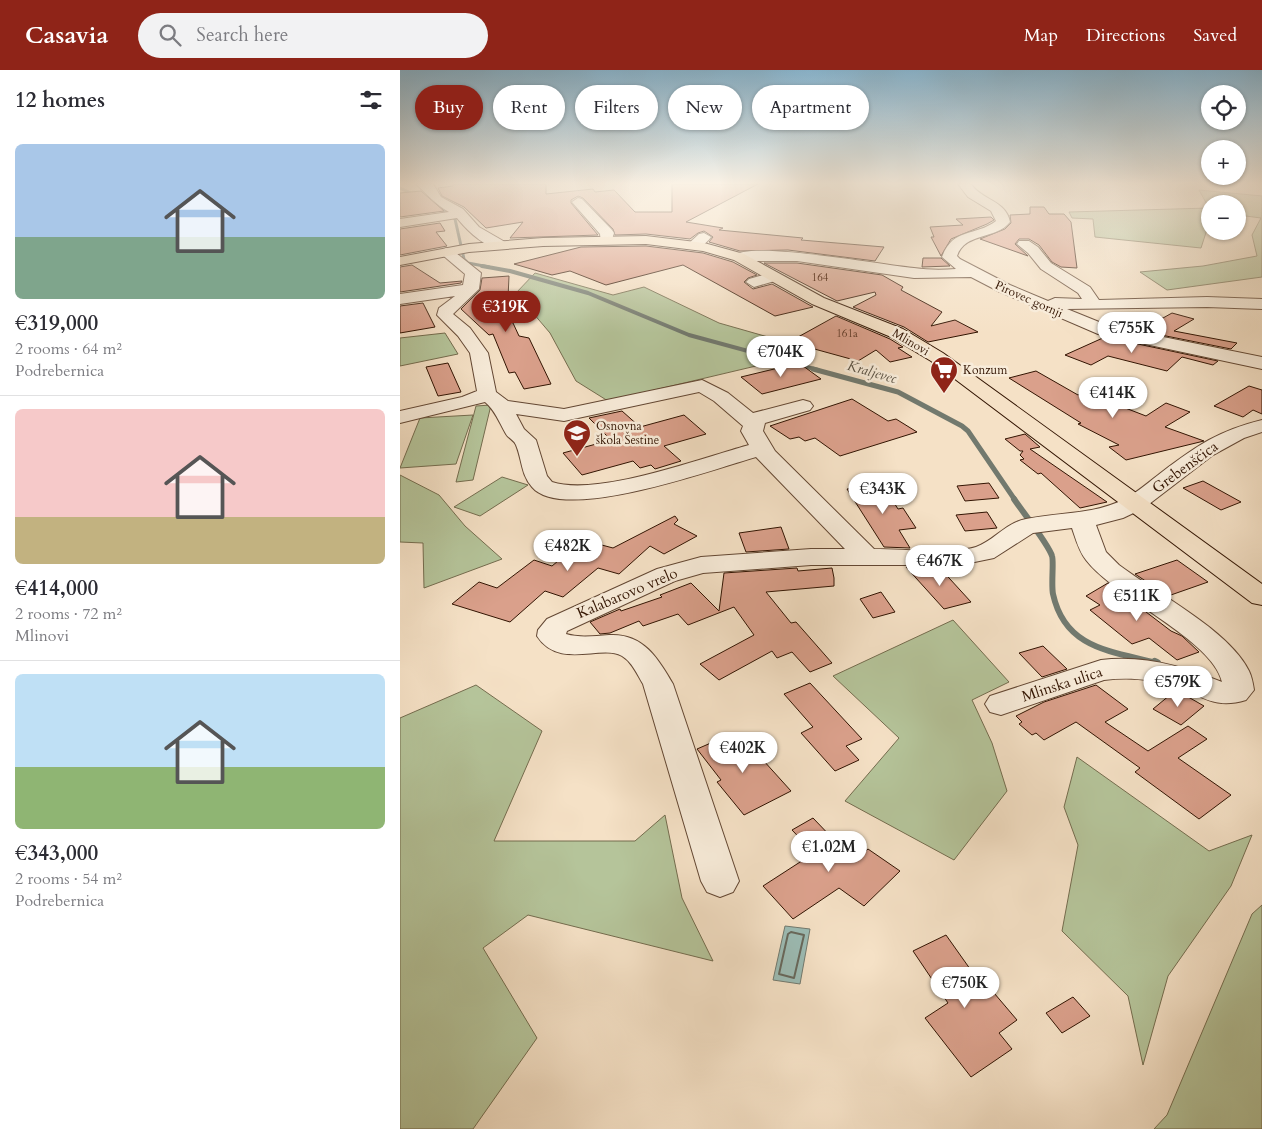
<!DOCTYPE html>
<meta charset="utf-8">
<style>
:root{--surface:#fff;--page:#f2f2f3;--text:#2b2b33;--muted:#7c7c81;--line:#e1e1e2;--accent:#8f2418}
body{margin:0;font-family:Cardo,serif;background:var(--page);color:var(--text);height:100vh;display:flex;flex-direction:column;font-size:19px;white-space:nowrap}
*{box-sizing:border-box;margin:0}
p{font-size:16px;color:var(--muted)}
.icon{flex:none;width:28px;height:28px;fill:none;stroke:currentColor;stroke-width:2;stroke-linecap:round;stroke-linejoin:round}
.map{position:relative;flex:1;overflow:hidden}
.panel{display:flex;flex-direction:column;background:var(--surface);width:400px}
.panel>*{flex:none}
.hud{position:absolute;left:15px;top:15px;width:475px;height:45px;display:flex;gap:10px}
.fabs{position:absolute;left:801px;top:15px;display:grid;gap:10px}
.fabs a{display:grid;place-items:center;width:45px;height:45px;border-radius:50%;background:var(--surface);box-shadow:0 1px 4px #0004;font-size:25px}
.price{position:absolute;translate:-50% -42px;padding:0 11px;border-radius:18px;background:#fff;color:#222;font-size:16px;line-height:32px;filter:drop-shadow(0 1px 2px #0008)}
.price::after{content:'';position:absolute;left:50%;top:30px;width:15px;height:11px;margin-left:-8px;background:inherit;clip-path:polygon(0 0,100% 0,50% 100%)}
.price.active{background:var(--accent);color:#fff}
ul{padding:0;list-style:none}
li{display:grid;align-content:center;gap:10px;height:265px;padding:0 15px}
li+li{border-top:1px solid var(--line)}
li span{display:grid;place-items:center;height:155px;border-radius:8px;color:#555}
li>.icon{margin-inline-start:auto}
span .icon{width:90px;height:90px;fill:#fffc;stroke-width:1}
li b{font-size:21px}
h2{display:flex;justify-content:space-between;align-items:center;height:60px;padding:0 15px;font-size:21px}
.chip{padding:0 18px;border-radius:22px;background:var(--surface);box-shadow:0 1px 4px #0004;font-size:18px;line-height:45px}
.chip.active{background:var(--accent);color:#fff}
header{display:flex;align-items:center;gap:30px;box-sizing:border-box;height:70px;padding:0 25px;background:var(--accent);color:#fff}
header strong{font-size:24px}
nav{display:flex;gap:28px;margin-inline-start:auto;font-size:18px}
.search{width:350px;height:45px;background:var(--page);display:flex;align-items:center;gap:12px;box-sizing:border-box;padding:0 18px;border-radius:28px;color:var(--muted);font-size:19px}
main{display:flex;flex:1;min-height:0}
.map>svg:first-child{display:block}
.green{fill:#b5c49a;stroke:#746c4e}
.water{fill:#9cbdb6;stroke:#72796e}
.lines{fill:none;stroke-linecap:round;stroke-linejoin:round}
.shore{stroke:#67685c;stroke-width:2}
.stream-far4{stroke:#72796e;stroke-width:3}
.stream-far3{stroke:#72796e;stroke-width:4}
.stream-far2{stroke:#72796e;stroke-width:5}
.stream-far1{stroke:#72796e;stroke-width:6}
.stream{stroke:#72796e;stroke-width:8}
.building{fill:#daa08b;stroke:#321402}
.minor-casing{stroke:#634733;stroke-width:2}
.major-casing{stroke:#321402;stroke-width:2}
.minor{fill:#f8ecda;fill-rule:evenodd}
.major{fill:#f5e1c6;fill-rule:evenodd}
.labels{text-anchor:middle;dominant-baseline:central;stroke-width:5;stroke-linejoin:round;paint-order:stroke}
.far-number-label{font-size:11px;fill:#5c3724}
.far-street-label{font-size:12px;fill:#321402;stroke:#f8ecda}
.far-poi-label{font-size:12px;fill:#321402;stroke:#f8ecda;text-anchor:start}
.far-water-label{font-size:14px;font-style:italic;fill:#574f41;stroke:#f8ecda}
.street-label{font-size:15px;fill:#321402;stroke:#f8ecda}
</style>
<header>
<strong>Casavia</strong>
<div class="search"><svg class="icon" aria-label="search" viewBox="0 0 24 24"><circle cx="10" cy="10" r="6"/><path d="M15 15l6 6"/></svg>Search here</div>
<nav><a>Map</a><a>Directions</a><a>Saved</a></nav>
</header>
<main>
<section class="panel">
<h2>12 homes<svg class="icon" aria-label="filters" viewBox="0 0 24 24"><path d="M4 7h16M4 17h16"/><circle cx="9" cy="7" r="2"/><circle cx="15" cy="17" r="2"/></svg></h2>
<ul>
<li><span style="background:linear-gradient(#a9c7e8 60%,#7fa58c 0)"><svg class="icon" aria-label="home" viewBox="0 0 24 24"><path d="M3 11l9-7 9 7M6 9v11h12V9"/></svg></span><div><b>€319,000</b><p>2 rooms · 64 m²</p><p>Podrebernica</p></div></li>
<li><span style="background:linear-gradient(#f6c9c9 70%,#c2b280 0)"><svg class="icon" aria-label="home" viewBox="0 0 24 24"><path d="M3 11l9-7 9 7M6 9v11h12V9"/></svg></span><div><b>€414,000</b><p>2 rooms · 72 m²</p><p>Mlinovi</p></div></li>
<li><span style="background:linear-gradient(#bfe0f5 60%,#8fb573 0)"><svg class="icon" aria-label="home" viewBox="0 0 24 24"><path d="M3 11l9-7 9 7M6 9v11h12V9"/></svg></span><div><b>€343,000</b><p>2 rooms · 54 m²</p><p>Podrebernica</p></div></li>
</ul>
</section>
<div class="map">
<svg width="862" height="1059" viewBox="0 0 862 1059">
<rect width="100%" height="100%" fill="#f5e1c6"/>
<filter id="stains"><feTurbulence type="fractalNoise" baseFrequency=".004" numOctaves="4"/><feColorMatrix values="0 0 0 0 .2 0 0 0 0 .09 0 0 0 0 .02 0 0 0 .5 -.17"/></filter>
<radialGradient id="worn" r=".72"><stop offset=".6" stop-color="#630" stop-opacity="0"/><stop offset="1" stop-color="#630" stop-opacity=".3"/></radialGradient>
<!-- green -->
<g class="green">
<polygon points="799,120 862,126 862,207 767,220 740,202 803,196 857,186 852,165 861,148 838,145 838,134 810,134 810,150 801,178 695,167 693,149 672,148 669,142 809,138"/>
<polygon points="135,203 213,225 244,217 319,253 368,267 353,275 394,287 208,331 176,311 150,263 116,223"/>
<polygon points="45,263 58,284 0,296 0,268"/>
<polygon points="91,335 73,410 56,412 76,336"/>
<polygon points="73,345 56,394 0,398 20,348"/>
<polygon points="0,405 39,425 65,456 102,489 24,518 23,473 0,472"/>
<polygon points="102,407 128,415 80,446 54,437"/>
<polygon points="553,550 609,612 572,630 592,673 607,721 554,790 445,731 499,668 433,606"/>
<polygon points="76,615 142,661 94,771 235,771 265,745 282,828 313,891 128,845 83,878 137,968 73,1059 0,1059 0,648"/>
<polygon points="677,687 809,781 852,765 831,816 768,906 743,995 728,926 662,861 678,775 664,737"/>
<polygon points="862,835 862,1059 754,1059 767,1045 852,844"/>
</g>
<!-- water -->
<polygon class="water" points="385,856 410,859 400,914 373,910"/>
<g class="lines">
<!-- shore -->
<polygon class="shore" points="391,862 404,865 394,908 379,904 388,864"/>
<!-- stream-far4 -->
<g class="stream-far4">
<polyline points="0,118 17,126"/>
<polyline points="33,133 55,149 64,189 68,193 89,197"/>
</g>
<!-- stream-far3 -->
<polyline class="stream-far3" points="82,196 110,201 188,223 289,265 418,300"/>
<!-- stream-far2 -->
<polyline class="stream-far2" points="413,299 498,322 562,356 568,361 615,430"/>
<!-- stream-far1 -->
<path class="stream-far1" d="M 614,429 C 622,441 649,475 652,486 C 654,491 651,514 653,524 C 665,579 711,581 757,593"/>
<!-- stream -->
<polyline class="stream" points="755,592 757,593"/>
</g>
<!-- building -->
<g class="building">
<polygon points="53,114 146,114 146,124 193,119 195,122 214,120 235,142 272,142 272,114 358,114 286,152 323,158 319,160 403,168 401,170 484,177 475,191 388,180 340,181 309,172 313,167 304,161 298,163 290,169 246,164 215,165 213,159 183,128 178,126 171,130 171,133 198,165 110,168 123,152 86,158 64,137 42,126 38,118 53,116"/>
<polygon points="21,121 44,141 0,147 0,123"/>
<polygon points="630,137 644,137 649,144 664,144 671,152 677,198 661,197 652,192 639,175 629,169 619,169 615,174 628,186 580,169 605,159 611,153 610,145 630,144"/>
<polygon points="591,147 594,150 587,154 551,169 541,186 531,167 534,167 530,157 563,155 556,149"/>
<polygon points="40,153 45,161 36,162 47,176 0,185 0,159"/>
<polygon points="246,176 303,183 333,192 357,205 348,208 344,212 353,219 372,214 413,237 375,246 283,195 206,215 170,201 152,205 114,194 181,177"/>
<polygon points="523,188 541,188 550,196 522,197"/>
<polygon points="364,193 397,193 482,205 503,217 501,220 542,242 531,256 555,250 578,262 528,272 504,257 453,237 476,225 475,222 437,231"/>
<polygon points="12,195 40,213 62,211 61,213 0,222 0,197"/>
<polygon points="109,206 108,228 89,238 113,253 119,266 129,268 151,314 124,319 115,302 109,303 93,264 89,265 61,239 80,220 82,208"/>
<polygon points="23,233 35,257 0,263 0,236"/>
<polygon points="772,243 794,249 774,261 837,273 831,279 726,258 753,246 763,248"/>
<polygon points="436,246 490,269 503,277 498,278 512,287 490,292 476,280 458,291 389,272"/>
<polygon points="705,267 818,291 813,295 782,287 767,301 708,286 691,295 665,285"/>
<polygon points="48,293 61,322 38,326 26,297"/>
<polygon points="399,293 421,309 362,324 341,307"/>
<polygon points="636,301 678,325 684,322 746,346 766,333 790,342 765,357 804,371 726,390 709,377 719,375 678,354 681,353 609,308"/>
<polygon points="849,316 862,320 862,344 853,340 843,347 814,336"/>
<polygon points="452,329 488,351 496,349 517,362 440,386 415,368 405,371 399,367 390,369 370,356"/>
<polygon points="222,341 240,357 284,345 306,364 264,376 281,391 255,399 251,395 240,398 233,391 182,405 163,383 211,370 189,348"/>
<polygon points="625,364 640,377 630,379 707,432 680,438 641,403 638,404 620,390 624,389 620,385 623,381 620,381 605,369"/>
<polygon points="803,411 841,432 821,440 783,418"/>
<polygon points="589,413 599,428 565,431 557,416"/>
<polygon points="482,414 498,439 503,438 516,458 499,460 510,478 484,477 447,419"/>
<polygon points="587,442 597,458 565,461 556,445"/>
<polygon points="275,446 278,450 274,454 297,466 264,484 250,476 219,504 198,498 163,527 145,521 110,552 52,534 79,512 97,518 134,490 152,496 183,470 213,478"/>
<polygon points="381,457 389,479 346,482 339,463"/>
<polygon points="777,490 808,512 768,526 735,504"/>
<polygon points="506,497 521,497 522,499 539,497 571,532 544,539"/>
<polygon points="397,498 398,501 432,498 434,508 434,516 366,522 391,553 396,552 432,593 410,602 392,582 377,588 372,581 319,610 300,594 354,565 334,537 288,555 278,544 243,556 239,551 210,563 200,564 190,552 220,539 221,541 262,527 260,525 291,513 319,541 324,503"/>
<polygon points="708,513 771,561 782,566 799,582 777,590 749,568 732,574 690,540 700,535 686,526"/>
<polygon points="481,522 495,542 473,548 460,529"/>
<polygon points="643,576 667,599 642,607 619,583"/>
<polygon points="410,613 462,669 446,676 459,690 435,701 401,663 413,657 384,624"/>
<polygon points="696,615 728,639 705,652 748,681 788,656 807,669 778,688 831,725 799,749 735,702 740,698 676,652 644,670 636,663 632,665 619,654 622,652 616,646 644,632"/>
<polygon points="776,620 804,636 781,655 753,639"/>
<polygon points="334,663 359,692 363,690 391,721 344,745 317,712 321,710 297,679"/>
<polygon points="413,748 436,772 441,768 462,784 468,779 500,801 464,836 439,818 393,849 363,816 414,783 392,760"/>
<polygon points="546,865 580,913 583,910 617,950 599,963 612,979 571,1007 525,948 548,933 513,881"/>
<polygon points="673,927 690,946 662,963 646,943"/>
</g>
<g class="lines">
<!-- minor casing -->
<g class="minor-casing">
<g id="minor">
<path d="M 16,114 L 33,114 L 41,127 L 63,139 L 79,157 L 105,172 L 107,175 L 105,178 C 88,182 67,160 57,148 L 0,157 L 0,149 L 49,142 C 35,134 27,124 16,114 Z"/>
<path d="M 558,114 L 571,114 C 581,130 606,130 610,152 C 596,170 565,162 557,186 L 560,189 L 610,215 L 648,231 L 655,228 L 682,229 L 678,223 L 641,199 L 628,183 L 617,174 L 619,171 L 629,171 L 638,177 L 651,193 L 690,217 L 699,230 L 807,227 L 862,229 L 862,239 L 807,237 L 667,239 L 709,256 L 862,287 L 862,299 L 698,264 L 598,221 L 571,207 L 514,208 L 397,191 L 339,191 L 332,187 C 344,169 487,196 514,198 C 528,200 542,200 556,199 L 542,187 C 553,157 575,167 596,151 L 591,141 L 568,127 Z"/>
<polygon points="178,128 182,129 212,160 214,163 211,173 201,173 200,164 172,132"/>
<path d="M 304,163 L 311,167 C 306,174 298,180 289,178 L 287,175 L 299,164 Z"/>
<path d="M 46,178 L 51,179 L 81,203 L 79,219 L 53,244 L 70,258 L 88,283 L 96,322 L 108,331 L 164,339 L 302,310 L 328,323 L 353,343 L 403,330 L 410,332 L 413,336 L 410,340 L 365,353 L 363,361 L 375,381 L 474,479 C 499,479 555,484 576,477 C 594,471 605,453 626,449 C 660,442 693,445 725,429 C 738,422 750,411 762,402 C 798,375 818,361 862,350 L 862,362 L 844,368 L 813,385 L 744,438 L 723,448 L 696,455 L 706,482 L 719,495 C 756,523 829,560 849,601 C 852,607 853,614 854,620 L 846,630 C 814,640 802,625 773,616 C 752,609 727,607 704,610 L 601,645 L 590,642 L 585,634 L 590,626 L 701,590 C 743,585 783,596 822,612 C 813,570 715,528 686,490 C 679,481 676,470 672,458 L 633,463 L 594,488 L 560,495 L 411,495 L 303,503 L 275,511 L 167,561 L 166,564 C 180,568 194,566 209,565 C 243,563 258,588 273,614 L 339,811 L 333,822 L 320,827 L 307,822 L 301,811 L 243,614 C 237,604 232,592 222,586 C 201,574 159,600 137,566 L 138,560 L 147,549 L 257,499 L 301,487 L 411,479 L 445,479 L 356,387 C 314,399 163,454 132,417 C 121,405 122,389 116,375 C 114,370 108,368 106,364 C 99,352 95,340 85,332 L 0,353 L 0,341 L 62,327 L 77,321 L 70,283 L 58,266 L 37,245 L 39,238 L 55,226 L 0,234 L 0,224 L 63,215 L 65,204 L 39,182 ZM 299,322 L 314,331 L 343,356 L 341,361 L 349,375 C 301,388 198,427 152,412 L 147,406 L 136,370 L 124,359 L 116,344 L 164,351 Z"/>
<polygon points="373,202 381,207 378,210 354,217 346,212 349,209"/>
</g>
</g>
<!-- major casing -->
<g class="major-casing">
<polygon id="major" points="246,166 304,173 344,184 424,228 503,259 543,283 862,514 862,535 852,533 531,291 491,267 412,234 334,190 303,181 246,174 143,176 69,182 0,195 0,187 69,174 143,168"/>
</g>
<!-- minor -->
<use href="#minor" class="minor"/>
<!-- major -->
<use href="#major" class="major"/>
</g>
<!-- sky -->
<linearGradient id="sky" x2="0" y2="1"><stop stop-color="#89b8d4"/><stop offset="0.43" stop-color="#faf2e5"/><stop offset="1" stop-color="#faf2e5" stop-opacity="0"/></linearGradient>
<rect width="862" height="263" fill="url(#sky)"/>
<!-- icons -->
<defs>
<g id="supermarket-pin" transform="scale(1.4375)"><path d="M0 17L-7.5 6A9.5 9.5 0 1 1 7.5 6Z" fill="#8f2418" stroke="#f8ecda"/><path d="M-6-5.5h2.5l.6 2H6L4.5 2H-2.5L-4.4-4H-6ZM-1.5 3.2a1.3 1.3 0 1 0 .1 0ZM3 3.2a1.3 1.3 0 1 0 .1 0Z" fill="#fff"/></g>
<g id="school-pin" transform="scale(1.4375)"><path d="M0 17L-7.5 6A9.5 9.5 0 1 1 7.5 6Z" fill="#8f2418" stroke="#f8ecda"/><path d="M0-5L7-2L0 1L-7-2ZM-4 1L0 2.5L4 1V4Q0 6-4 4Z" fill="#fff"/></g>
</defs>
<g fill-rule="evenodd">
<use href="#supermarket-pin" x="544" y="300"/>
<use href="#school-pin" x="177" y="363"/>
</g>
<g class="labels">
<!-- far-number labels -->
<g class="far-number-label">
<text x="420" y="207">164</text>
<text x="447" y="263">161a</text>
</g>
<!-- far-street labels -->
<g class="far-street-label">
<text transform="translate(629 229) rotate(24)">Pirovec gornji</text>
<text transform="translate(511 272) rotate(30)">Mlinovi</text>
</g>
<!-- far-poi labels -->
<g class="far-poi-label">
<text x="563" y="300">Konzum</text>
<text x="196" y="356">Osnovna<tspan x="196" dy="14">škola Šestine</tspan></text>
</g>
<!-- far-water labels -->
<g class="far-water-label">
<text transform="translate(472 302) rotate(16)">Kraljevec</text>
</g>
<!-- street labels -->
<g class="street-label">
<text transform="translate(785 397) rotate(-36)">Grebenščica</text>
<text transform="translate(227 523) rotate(-23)">Kalabarovo vrelo</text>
<text transform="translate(662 614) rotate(-18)">Mlinska ulica</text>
</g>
</g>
<rect width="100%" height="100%" filter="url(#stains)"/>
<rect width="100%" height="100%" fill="url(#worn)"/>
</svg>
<div class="fabs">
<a><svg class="icon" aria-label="locate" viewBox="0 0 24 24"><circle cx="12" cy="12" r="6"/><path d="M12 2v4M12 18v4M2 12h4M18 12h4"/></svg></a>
<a>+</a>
<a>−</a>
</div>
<b class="price active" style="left:106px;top:263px">€319K</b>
<b class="price" style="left:732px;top:284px">€755K</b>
<b class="price" style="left:381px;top:308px">€704K</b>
<b class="price" style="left:713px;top:349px">€414K</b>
<b class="price" style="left:483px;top:445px">€343K</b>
<b class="price" style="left:168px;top:502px">€482K</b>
<b class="price" style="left:540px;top:517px">€467K</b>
<b class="price" style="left:737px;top:552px">€511K</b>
<b class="price" style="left:778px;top:638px">€579K</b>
<b class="price" style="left:343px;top:704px">€402K</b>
<b class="price" style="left:429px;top:803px">€1.02M</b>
<b class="price" style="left:565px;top:939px">€750K</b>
<div class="hud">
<a class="chip active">Buy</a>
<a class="chip">Rent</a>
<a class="chip">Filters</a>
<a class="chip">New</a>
<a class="chip">Apartment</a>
</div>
</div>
</main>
